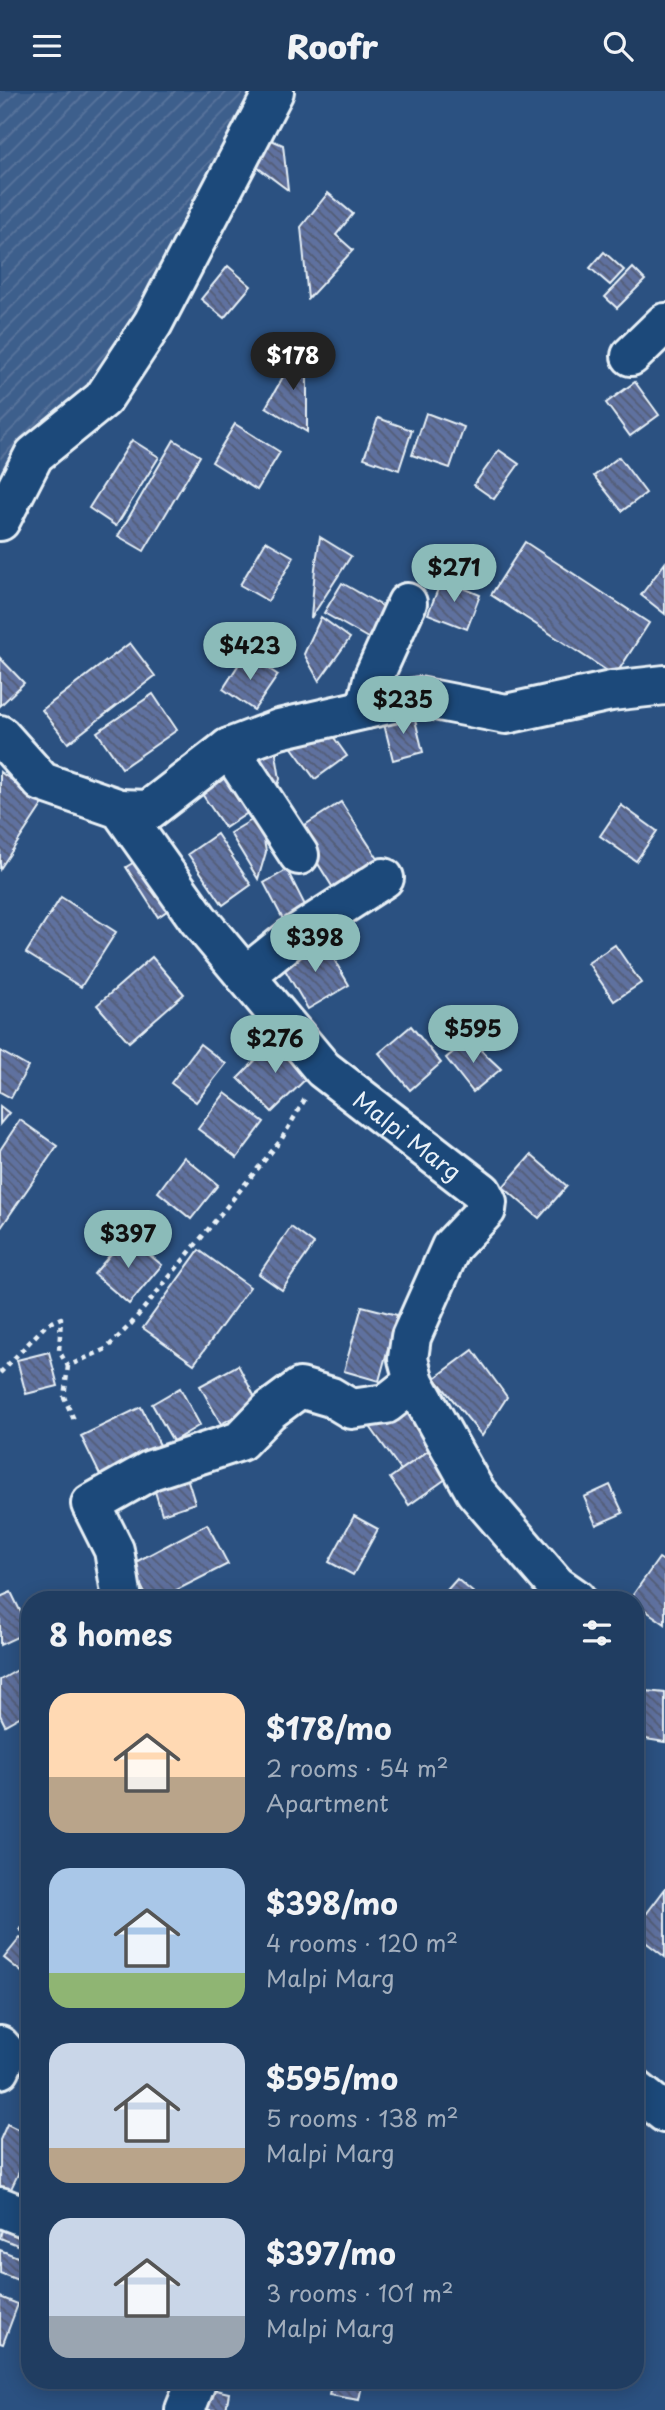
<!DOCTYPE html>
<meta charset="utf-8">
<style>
:root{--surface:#203d61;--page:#2d486a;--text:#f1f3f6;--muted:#a2aebd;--line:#3d5676;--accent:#8bbbb9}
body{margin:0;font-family:"Playpen Sans",sans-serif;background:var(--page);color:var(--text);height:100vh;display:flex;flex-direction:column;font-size:26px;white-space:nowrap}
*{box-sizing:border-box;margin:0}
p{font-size:23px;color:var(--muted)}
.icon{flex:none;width:38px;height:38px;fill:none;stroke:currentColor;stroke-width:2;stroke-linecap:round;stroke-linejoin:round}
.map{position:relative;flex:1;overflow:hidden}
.details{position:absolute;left:21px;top:1500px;width:623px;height:798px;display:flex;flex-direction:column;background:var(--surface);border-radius:28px;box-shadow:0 4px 18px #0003,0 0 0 2px var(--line)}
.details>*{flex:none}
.price{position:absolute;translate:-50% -60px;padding:0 16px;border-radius:24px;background:var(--accent);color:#111;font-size:23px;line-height:46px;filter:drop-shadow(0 2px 4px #0008)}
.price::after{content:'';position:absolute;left:50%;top:42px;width:21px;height:16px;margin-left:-10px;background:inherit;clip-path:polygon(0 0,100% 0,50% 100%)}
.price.active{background:#222;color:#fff}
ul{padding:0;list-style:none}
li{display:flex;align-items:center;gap:21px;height:175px;padding:0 28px}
li span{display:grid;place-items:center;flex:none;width:196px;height:140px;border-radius:21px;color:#555}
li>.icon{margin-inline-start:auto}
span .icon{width:84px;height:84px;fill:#fffc;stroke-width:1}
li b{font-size:30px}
h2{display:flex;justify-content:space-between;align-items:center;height:84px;padding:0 28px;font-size:30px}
header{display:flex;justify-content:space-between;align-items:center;height:91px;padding:0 28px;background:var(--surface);font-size:32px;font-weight:800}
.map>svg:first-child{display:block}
.industrial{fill:url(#industrial-furrows)}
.building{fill:url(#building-back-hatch);stroke:#e8f1f8;stroke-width:2}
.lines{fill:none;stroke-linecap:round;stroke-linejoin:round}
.minor-casing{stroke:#e8f1f8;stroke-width:44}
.path{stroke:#e8f1f8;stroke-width:4.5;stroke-dasharray:5 5;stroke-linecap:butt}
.minor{stroke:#1f4a7a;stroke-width:38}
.labels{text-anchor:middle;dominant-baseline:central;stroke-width:6;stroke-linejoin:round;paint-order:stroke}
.street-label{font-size:23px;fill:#e8f1f8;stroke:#1f4a7a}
</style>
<header><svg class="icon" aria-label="menu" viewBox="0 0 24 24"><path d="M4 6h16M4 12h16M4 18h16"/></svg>Roofr<svg class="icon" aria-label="search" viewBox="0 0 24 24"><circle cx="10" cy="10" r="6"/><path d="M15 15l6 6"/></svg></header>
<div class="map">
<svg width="665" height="2319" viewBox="0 0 665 2319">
<defs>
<pattern id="industrial-furrows" width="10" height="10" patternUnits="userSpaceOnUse" patternTransform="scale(1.75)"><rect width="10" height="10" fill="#3e5e8c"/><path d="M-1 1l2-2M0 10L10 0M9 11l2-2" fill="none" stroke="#5a769d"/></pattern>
<pattern id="building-back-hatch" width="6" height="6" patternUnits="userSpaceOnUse" patternTransform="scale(1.75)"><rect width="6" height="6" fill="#5f719f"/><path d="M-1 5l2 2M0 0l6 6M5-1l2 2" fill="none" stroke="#525c74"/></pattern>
</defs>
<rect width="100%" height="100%" fill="#2b5181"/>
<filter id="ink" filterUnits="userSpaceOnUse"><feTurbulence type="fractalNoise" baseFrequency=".0143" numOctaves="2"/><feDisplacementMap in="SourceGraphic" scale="14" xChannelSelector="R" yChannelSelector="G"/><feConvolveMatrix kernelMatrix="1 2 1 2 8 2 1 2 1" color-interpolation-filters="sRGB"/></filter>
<g filter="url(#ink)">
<!-- industrial -->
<polygon class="industrial" points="0,0 279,0 280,7 0,424"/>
<!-- building -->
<g class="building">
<polygon points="269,48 283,54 288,99 253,73"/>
<polygon points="328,102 353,123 336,144 353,159 308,208 301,136"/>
<polygon points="604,161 624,179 610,194 590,177"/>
<polygon points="228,175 251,195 224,227 201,208"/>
<polygon points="633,177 645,189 617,217 605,206"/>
<polygon points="301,254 307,255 307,341 266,316"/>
<polygon points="635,291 659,324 630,345 606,312"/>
<polygon points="426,322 464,336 450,377 412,364"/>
<polygon points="378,327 412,339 399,379 364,367"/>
<polygon points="235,333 280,361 257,399 212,371"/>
<polygon points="132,349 159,366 116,435 89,417"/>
<polygon points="174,349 200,365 144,460 118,445"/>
<polygon points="499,359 519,373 494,408 474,394"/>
<polygon points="619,366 646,402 622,420 594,385"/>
<polygon points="320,446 351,465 311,527 315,477"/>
<polygon points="266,450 294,466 268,510 240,494"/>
<polygon points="525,451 649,532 615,585 491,504"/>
<polygon points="665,472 665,523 641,504"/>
<polygon points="442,488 480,504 467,538 428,523"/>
<polygon points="342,492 386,517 368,547 324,522"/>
<polygon points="321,526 350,547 319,590 304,563"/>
<polygon points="130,552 155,585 68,652 42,619"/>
<polygon points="246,562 278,584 254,619 223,598"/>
<polygon points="0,567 24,592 0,615"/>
<polygon points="153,603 177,639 122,677 97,641"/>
<polygon points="413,621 423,661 393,669 383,629"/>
<polygon points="322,630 347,665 315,688 290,654"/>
<polygon points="274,651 280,688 271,716 243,672"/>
<polygon points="228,671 258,715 225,737 196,694"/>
<polygon points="0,681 44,711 0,778"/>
<polygon points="341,711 380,771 335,800 297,739"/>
<polygon points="621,714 657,740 636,770 600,745"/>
<polygon points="260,724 266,761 258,788 230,742"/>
<polygon points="217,743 251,794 223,814 188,763"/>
<polygon points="143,766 174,815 158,826 126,776"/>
<polygon points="287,779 309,822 286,834 264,792"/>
<polygon points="61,806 116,841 81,896 26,862"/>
<polygon points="322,848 349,894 308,918 281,872"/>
<polygon points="615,854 641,892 614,910 588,872"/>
<polygon points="152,866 184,903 129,951 97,914"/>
<polygon points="411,935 441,972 410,999 379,962"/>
<polygon points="278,946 313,981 272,1021 238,987"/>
<polygon points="469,948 501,978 473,1001 446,967"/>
<polygon points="200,953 226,973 196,1011 171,992"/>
<polygon points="0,960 28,976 11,1007 0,1001"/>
<polygon points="225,1002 264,1031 237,1067 198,1038"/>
<polygon points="0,1015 9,1022 0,1033"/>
<polygon points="20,1029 57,1055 0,1138 0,1059"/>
<polygon points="531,1064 567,1095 539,1127 503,1096"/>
<polygon points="184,1066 218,1094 191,1128 158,1101"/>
<polygon points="291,1136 314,1153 282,1199 259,1183"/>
<polygon points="126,1145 162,1174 129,1213 94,1183"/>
<polygon points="199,1159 250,1196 194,1273 143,1237"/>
<polygon points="362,1215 397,1224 379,1290 344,1280"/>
<polygon points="473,1259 507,1306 482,1345 435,1287"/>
<polygon points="49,1261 58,1295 26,1303 17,1269"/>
<polygon points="238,1274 258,1312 221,1333 200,1295"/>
<polygon points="180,1297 200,1334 173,1350 152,1313"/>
<polygon points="408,1311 438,1353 401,1379 371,1337"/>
<polygon points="141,1316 162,1358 102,1388 81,1345"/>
<polygon points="438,1353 457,1380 409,1414 390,1387"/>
<polygon points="186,1383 195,1412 162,1423 153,1394"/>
<polygon points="610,1394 623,1422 596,1434 584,1406"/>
<polygon points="354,1425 378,1438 353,1484 329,1471"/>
<polygon points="207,1433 228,1473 159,1508 148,1508 130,1474"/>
<polygon points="659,1467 665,1471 665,1533 635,1512 635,1508 630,1508"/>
<polygon points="457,1488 481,1508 439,1508"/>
<polygon points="11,1501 30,1540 0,1554 0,1506"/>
<polygon points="30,1572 30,1620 5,1634 0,1624 0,1589"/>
<polygon points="646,1600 665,1602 665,1651 639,1647"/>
<polygon points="665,1798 665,1866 635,1843 635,1838"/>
<polygon points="30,1825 30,1846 20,1839"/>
<polygon points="20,1847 30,1854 30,1873 23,1882 4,1867"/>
<polygon points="7,2033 30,2044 30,2058 10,2100 0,2095 0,2049"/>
<polygon points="3,2133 30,2144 30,2159 0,2147"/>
<polygon points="0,2159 30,2171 28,2193 0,2182"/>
<polygon points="0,2206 18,2213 3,2253 0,2252"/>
<polygon points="332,2289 363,2289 359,2309 329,2304"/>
<polygon points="583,2289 613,2289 612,2294"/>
<polygon points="202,2296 229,2302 226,2319 198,2319"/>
</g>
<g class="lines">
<!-- minor casing -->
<g class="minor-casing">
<g id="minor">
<polyline points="631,265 665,232"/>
<polyline points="0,430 34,364 103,308 153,232 274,0"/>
<polyline points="366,618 374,585 407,512"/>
<path id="s1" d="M 0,644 L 42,691 L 120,718 L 198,828 L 323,978 L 482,1101 L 487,1111 L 486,1119 L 451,1156 L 411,1246 L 408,1268 L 414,1291 L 475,1400 L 556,1494 L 576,1508"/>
<polyline points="229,657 299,764"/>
<polyline points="120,718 149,719 229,657 279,638 366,618 419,606 506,623 611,600 665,594"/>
<polyline points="245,885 293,846 384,787"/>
<polyline points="122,1508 114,1459 91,1413 151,1379 240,1350 269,1320 300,1297 331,1306 351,1318 386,1313 414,1291"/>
<polyline points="0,1955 7,1963 0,1978"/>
<polyline points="635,1998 665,2022"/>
<polyline points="0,2116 30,2128"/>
<polyline points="185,2319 197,2289"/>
</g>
</g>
<!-- path -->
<g class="path">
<polyline points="68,1275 64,1306 75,1331"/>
<polyline points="0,1282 47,1233 61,1227 59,1260 68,1275 106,1258 131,1233 281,1049 305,1008"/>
<polyline points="25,1566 30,1563"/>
</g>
<!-- minor -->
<use href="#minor" class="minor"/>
</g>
</g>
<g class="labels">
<!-- street labels -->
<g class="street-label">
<text stroke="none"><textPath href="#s1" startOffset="583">Malpi Marg</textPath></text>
</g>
</g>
</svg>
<b class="price active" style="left:293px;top:301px">$178</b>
<b class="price" style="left:454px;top:513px">$271</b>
<b class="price" style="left:250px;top:591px">$423</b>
<b class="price" style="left:403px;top:645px">$235</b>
<b class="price" style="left:315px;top:883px">$398</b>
<b class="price" style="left:473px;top:974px">$595</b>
<b class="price" style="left:275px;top:984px">$276</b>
<b class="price" style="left:128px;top:1179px">$397</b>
<section class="details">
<h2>8 homes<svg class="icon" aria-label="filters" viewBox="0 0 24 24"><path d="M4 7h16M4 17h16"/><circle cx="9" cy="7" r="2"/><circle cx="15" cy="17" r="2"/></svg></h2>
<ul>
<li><span style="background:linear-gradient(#ffd9b3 60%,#b9a48a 0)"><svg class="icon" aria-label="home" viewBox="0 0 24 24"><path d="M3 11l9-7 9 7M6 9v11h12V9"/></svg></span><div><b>$178/mo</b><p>2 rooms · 54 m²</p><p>Apartment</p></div></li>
<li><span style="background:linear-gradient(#a9c7e8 75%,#8fb573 0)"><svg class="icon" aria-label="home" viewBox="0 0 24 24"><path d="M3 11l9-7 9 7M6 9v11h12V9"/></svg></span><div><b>$398/mo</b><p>4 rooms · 120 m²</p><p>Malpi Marg</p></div></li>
<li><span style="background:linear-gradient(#c9d6e8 75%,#b9a48a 0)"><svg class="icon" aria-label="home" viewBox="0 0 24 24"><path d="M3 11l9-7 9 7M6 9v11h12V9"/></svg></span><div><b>$595/mo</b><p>5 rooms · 138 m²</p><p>Malpi Marg</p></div></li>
<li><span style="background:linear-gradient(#c9d6e8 70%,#9aa5b1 0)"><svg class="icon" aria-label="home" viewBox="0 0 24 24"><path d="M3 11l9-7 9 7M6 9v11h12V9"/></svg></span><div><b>$397/mo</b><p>3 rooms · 101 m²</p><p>Malpi Marg</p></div></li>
</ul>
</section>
</div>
